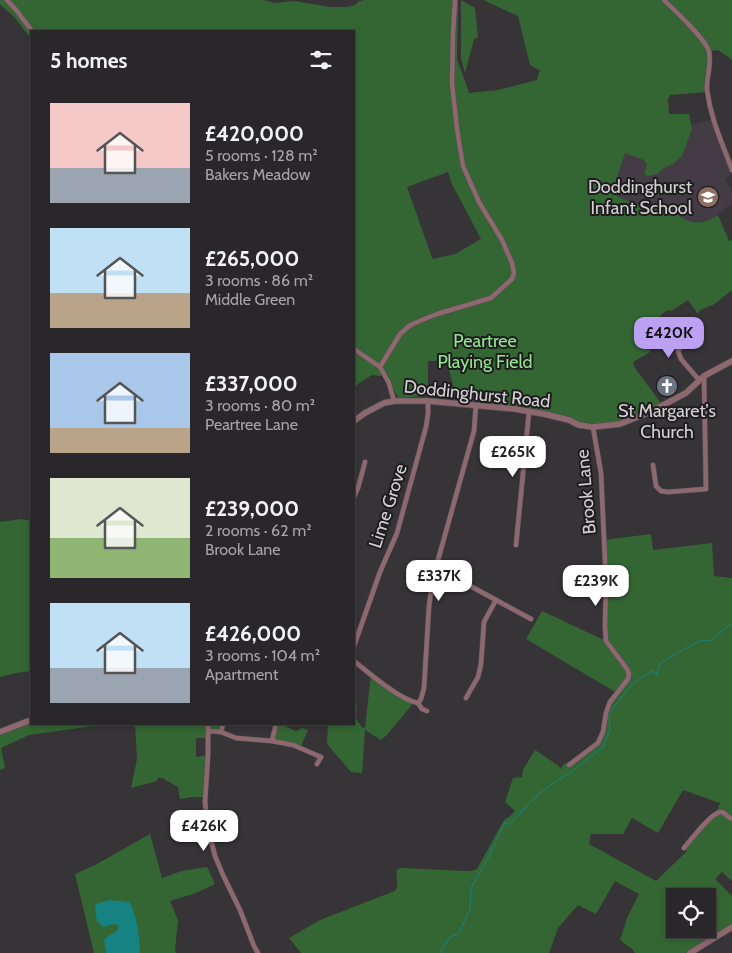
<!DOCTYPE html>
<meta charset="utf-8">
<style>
:root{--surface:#292729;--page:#353335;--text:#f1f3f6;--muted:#a5a5a8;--line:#454446;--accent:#bca0f2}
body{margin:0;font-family:Cabin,sans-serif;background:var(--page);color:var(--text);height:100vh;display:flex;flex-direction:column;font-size:19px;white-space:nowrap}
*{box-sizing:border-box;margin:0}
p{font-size:16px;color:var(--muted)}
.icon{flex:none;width:28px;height:28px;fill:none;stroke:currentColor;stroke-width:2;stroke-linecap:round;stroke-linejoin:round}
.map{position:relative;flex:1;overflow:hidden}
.sheet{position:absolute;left:30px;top:30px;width:325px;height:695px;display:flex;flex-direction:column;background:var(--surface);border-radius:0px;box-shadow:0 2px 8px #0003,0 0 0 1px var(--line)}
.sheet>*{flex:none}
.tools{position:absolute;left:666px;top:888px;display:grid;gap:10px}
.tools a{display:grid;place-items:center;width:50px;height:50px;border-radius:0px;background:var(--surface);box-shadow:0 2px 8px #0003,0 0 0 1px var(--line);font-size:25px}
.price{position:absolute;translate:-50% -42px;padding:0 11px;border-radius:10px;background:#fff;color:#222;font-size:16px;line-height:32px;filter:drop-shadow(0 1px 2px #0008)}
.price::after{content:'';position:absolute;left:50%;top:30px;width:15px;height:11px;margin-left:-8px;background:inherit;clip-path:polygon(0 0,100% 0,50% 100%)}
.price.on{background:var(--accent);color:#111}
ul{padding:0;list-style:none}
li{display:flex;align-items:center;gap:15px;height:125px;padding:0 20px}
li span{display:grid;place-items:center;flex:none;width:140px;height:100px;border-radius:0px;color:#555}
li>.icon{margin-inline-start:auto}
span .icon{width:60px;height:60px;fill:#fffc;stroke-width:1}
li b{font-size:21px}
h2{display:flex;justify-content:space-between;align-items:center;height:60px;padding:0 20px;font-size:21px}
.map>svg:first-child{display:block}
.built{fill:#433c44}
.green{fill:#346633;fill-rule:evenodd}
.water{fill:#178282}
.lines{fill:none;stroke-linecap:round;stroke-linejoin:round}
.stream{stroke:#178282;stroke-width:1}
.minor-casing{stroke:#535053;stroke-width:5.5}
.tertiary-casing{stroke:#535053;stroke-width:7}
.minor{stroke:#8e686f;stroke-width:4.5}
.tertiary{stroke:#8e686f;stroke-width:5.5}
.labels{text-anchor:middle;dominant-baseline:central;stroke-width:4;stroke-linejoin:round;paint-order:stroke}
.poi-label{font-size:18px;fill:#d3d1d3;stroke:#1e1c1e;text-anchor:end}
.park-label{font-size:18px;fill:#93e590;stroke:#1e1c1e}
.street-label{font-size:18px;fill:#d3d1d3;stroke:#1e1c1e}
</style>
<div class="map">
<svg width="732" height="953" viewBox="0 0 732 953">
<rect width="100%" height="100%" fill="#373437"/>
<!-- built -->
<polygon class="built" points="713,119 732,170 732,175 725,178 732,192 732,203 712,219 699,223 687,222 678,216 666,206 653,207 634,204 609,193 621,151 692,125"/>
<!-- green -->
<g class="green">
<path d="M 0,0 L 264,0 L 274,3 L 294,1 L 330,7 L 347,7 L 355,5 L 358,2 L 364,0 L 458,0 L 457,59 L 469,93 L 498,90 L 537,80 L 539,72 L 541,71 L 530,65 L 518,16 L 483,0 L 732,0 L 732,60 L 718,50 L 710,51 L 707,92 L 670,95 L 668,99 L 669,114 L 689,114 L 692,129 L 682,156 L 673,164 L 664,168 L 657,174 L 647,176 L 644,174 L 647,165 L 644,160 L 625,153 L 617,177 L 618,191 L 610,193 C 631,203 642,208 666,206 C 683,220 696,230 718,215 L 729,241 L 732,240 L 732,290 L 713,305 L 700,310 L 698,314 L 688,300 L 671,311 L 667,310 L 654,321 L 650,352 L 633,362 L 635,368 L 663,406 L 620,424 L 593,427 L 536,409 L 467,402 L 466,397 L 456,398 L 447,361 L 428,361 L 428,394 L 425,396 L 399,398 L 395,392 L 387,373 L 380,376 L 372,375 L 359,383 L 354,389 L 354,31 L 31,31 L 31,39 L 16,19 L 0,4 ZM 448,172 L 452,184 L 481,239 L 455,254 L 433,259 L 430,252 L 407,187 Z"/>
<polygon points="461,0 475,8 478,37 474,39 465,73 461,58"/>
<polygon points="21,519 31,521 31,671 16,673 0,677 0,522"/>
<path d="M 651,534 L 653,550 L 712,543 L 714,576 L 732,578 L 732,881 L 722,872 L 715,879 L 732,896 L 732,927 L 690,953 L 635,953 L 632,949 L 620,940 L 628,916 L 639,894 L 615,881 L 596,914 L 578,905 L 558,928 L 549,953 L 301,953 L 289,938 L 320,920 L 395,891 C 400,882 395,879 397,869 L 402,868 L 465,871 L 472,871 L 477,869 L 504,820 L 509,817 L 515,811 L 505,802 L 513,778 L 522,777 L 523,770 L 535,750 L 559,766 L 560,769 L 565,763 L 569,765 L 598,743 L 606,713 L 617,693 L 526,639 L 542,611 L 606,641 L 604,540 ZM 683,790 L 720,803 L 716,813 L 684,848 L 687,851 L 656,881 L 589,844 L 591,834 L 623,834 L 632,818 L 658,833 ZM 675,896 L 708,896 L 708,929 L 675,929 Z"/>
<path d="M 371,674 L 412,702 L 411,706 L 386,736 L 384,737 L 381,740 L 365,730 L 362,773 L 351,772 L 327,744 L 328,724 L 354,724 L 354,703 L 357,704 C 356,717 354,721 365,729 Z"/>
<polygon points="31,720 31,724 107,724 29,735 1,748 5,768 0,770 0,732"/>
<polygon points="135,724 223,724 221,732 208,731 208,738 196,738 196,757 208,755 205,797 192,797 180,799 178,787 162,778 158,778 157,781 131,788 137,759"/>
<polygon points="275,725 284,726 296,731 302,728 308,730 300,748 272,741"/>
<polygon points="150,834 162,878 182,871 207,867 215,884 196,893 170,901 178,920 175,950 176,953 94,953 75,874 97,864"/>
</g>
<!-- water -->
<path class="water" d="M 109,900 L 129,902 C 137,913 140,939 140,953 L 106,953 L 104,941 L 107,937 L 118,930 L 119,926 L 115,924 L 103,927 L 97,921 L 95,907 L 96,904 Z"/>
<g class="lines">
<!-- stream -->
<path class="stream" d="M 440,953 L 450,937 L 459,933 L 470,909 L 471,888 L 489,856 L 505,822 L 509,825 L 533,799 L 553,783 L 570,773 L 603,747 L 610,730 L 609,714 C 621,698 634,678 653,671 L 656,675 L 660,663 L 699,641 L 712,640 L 729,625 L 732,625"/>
<!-- minor casing -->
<g class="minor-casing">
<g id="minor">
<polyline points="7,0 17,11 32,31"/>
<path d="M 664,0 C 674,10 707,40 709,52 C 712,64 706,78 707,90 C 711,120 722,142 732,170"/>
<polyline points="693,338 680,348 678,351 681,359 699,380"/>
<polyline points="354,349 380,367 389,383 394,401"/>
<polyline points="380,367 400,334 409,326 417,322 437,314 491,298 512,279 514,273 512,263 502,240 479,202 463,166 457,129 452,83 453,34 455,0"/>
<polyline points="653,465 656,486 661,491 668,492 706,489 704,376"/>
<polyline points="354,497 358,488 365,462"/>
<polyline points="516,545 529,412"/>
<polyline points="436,569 461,581 531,619"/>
<polyline points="354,646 380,572 397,533 426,427 428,414 428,401"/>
<path d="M 354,661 C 369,673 400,700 418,703 L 421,699 L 424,688 L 429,606 L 433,578 L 474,431 L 476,405"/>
<polyline points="466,698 478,677 481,664 484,622 496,600"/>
<polyline points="418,703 422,709 427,711"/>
<polyline points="208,724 208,755 205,802 208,828 215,856 223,875 240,910 254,946 258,953"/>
<polyline points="208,731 221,732 236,738 272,741 293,745 321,757 317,764"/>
<polyline points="221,732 223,724"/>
<polyline points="272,741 276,724"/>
<polyline points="569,765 598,743 603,732 606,713 610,702 628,679 629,674 627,669 606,641 605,626 606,582 601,473 593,427"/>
<path d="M 684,848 C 690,841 713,810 722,812 C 725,813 729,818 732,819"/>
</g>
</g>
<!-- tertiary casing -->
<g class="tertiary-casing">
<g id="tertiary">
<polyline points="354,421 365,413 384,403 394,401 428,401 515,409 544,414 569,420 579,425 593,427 620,424 650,412 686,393 704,376 732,361"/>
<polyline points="0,732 31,720"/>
<polyline points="690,953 732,927"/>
</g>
</g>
<!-- minor -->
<use href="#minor" class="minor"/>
<!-- tertiary -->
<use href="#tertiary" class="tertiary"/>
</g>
<!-- icons -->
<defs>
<g id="school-disc" transform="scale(1.125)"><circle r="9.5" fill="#8d6e63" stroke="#1e1c1e"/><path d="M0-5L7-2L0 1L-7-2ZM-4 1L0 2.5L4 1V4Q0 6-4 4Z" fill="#fff"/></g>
<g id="church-disc" transform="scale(1.125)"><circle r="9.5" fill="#6b7280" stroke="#1e1c1e"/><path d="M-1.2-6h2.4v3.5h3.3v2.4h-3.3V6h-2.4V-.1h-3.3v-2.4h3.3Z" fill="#fff"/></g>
</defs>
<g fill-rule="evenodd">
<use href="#school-disc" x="708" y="197"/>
<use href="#church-disc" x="667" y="386"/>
</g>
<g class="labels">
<!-- poi labels -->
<g class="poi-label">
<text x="692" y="187">Doddinghurst<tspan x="692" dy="21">Infant School</tspan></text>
<text x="667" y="411" text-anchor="middle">St Margaret's<tspan x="667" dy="21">Church</tspan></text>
</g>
<!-- park labels -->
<g class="park-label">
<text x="485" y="341">Peartree<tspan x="485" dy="21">Playing Field</tspan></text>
</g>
<!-- street labels -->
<g class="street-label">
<text transform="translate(477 394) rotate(6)">Doddinghurst Road</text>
<text transform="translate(586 492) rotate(-95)">Brook Lane</text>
<text transform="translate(388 506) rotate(-72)">Lime Grove</text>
</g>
</g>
</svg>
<div class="tools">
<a><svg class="icon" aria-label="locate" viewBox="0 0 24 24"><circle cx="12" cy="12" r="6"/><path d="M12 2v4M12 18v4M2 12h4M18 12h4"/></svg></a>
</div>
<b class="price on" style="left:669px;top:359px">£420K</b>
<b class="price" style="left:513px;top:478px">£265K</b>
<b class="price" style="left:439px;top:602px">£337K</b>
<b class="price" style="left:596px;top:607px">£239K</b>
<b class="price" style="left:204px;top:852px">£426K</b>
<section class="sheet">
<h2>5 homes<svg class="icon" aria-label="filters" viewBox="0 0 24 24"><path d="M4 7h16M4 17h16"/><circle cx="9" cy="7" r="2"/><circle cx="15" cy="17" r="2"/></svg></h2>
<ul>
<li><span style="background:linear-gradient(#f6c9c9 65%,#9aa5b1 0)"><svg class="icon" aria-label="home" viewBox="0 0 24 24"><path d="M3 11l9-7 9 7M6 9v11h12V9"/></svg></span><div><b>£420,000</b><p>5 rooms · 128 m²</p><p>Bakers Meadow</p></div></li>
<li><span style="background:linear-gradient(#bfe0f5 65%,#b9a48a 0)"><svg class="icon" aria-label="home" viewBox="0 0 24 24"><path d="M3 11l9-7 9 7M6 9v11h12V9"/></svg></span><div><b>£265,000</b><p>3 rooms · 86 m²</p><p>Middle Green</p></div></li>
<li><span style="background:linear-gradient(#a9c7e8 75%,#b9a48a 0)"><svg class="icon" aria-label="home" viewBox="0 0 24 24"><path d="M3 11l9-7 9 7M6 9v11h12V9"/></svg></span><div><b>£337,000</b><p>3 rooms · 80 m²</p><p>Peartree Lane</p></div></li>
<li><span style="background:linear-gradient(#dfe7d0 60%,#8fb573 0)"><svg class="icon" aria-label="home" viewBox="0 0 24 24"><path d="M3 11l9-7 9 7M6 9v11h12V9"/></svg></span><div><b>£239,000</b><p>2 rooms · 62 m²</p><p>Brook Lane</p></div></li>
<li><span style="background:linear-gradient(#bfe0f5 65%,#9aa5b1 0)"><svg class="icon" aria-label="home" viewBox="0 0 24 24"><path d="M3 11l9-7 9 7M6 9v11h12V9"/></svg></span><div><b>£426,000</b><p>3 rooms · 104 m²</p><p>Apartment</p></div></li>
</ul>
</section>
</div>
